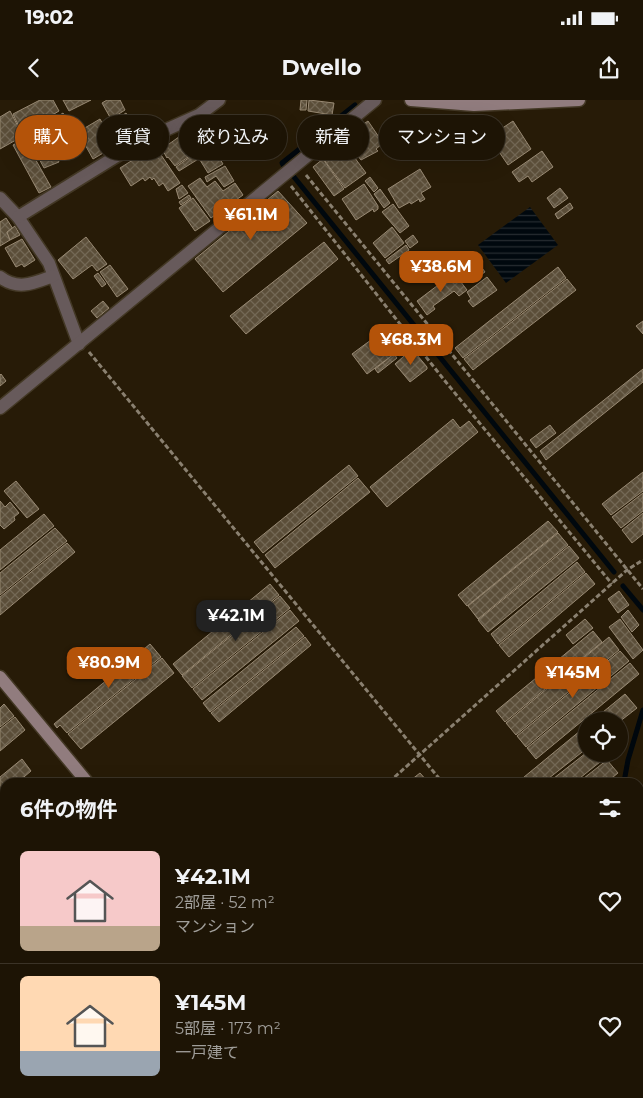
<!DOCTYPE html>
<html lang="ja">
<meta charset="utf-8">
<style>
:root{--surface:#1d1405;--page:#2a2113;--text:#f1f3f6;--muted:#a09e9a;--line:#3b3327;--accent:#b45309}
body{margin:0;font-family:Montserrat,"Noto Sans JP",sans-serif;background:var(--page);color:var(--text);height:100vh;display:flex;flex-direction:column;font-size:19px;white-space:nowrap}
*{box-sizing:border-box;margin:0}
p{font-size:16px;color:var(--muted)}
.icon{flex:none;width:28px;height:28px;fill:none;stroke:currentColor;stroke-width:2;stroke-linecap:round;stroke-linejoin:round}
.map{position:relative;flex:1;overflow:hidden}
.sheet{position:absolute;left:0px;top:678px;width:644px;height:321px;display:flex;flex-direction:column;background:var(--surface);border-radius:15px 15px 0 0;box-shadow:0 5px 20px #0002,0 0 0 1px var(--line)}
.sheet>*{flex:none}
.guide{position:absolute;left:15px;top:15px;width:614px;height:45px;display:flex;gap:10px}
.fabs{position:absolute;left:578px;top:612px;display:grid;gap:10px}
.fabs a{display:grid;place-items:center;width:50px;height:50px;border-radius:50%;background:var(--surface);box-shadow:0 5px 20px #0002,0 0 0 1px var(--line);font-size:25px}
.price{position:absolute;translate:-50% -42px;padding:0 11px;border-radius:10px;background:var(--accent);color:#fff;font-size:16px;line-height:32px;filter:drop-shadow(0 1px 2px #0008)}
.price::after{content:'';position:absolute;left:50%;top:30px;width:15px;height:11px;margin-left:-8px;background:inherit;clip-path:polygon(0 0,100% 0,50% 100%)}
.price.active{background:#222;color:#fff}
ul{padding:0;list-style:none}
li{display:flex;align-items:center;gap:15px;height:125px;padding:0 20px}
li+li{border-top:1px solid var(--line)}
li span{display:grid;place-items:center;flex:none;width:140px;height:100px;border-radius:8px;color:#555}
li>.icon{margin-inline-start:auto}
span .icon{width:60px;height:60px;fill:#fffc;stroke-width:1}
li b{font-size:21px}
h2{display:flex;justify-content:space-between;align-items:center;height:60px;padding:0 20px;font-size:21px}
.tag{padding:0 18px;border-radius:22px;background:var(--surface);box-shadow:0 5px 20px #0002,0 0 0 1px var(--line);font-size:18px;line-height:45px}
.tag.active{background:var(--accent);color:#fff}
.status{display:flex;justify-content:space-between;align-items:center;height:35px;padding:0 25px;background:var(--surface);direction:ltr}
.status svg{height:14px;fill:currentColor}
header{display:flex;justify-content:space-between;align-items:center;height:65px;padding:0 20px;background:var(--surface);font-size:22px;font-weight:700}
.map>svg:first-child{display:block}
.water{fill:url(#water-rules)}
.lines{fill:none;stroke-linecap:round;stroke-linejoin:round}
.stream{stroke:#00080e;stroke-width:5}
.building{fill:url(#building-cross-hatch);stroke:#988973}
.minor-casing{stroke:#433825;stroke-width:15}
.secondary-casing{stroke:#433825;stroke-width:15}
.path{stroke:#8a8070;stroke-width:3;stroke-dasharray:5 2.5;stroke-linecap:butt}
.minor{stroke:#675a5b;stroke-width:12}
.secondary{stroke:#917c7e;stroke-width:12}
.trunk-bridge-casing{stroke:#433825;stroke-width:16;stroke-linecap:butt}
.trunk-bridge{stroke:#c0a3a6;stroke-width:14}
</style>
<div class="status"><b>19:02</b><svg viewBox="0 0 49 12"><path d="M0 12V9h3v3zM5 12V6h3v6zM10 12V3h3v9zM15 12V0h3v12zM26 1h20v11H26zM47 4h2v5h-2z"/></svg></div>
<header><svg class="icon" aria-label="back" viewBox="0 0 24 24"><path d="M15 5l-7 7 7 7"/></svg>Dwello<svg class="icon" aria-label="share" viewBox="0 0 24 24"><path d="M12 15V3M7 8l5-5 5 5M5 13v7h14v-7"/></svg></header>
<div class="map">
<svg width="643" height="998" viewBox="0 0 643 998">
<defs>
<pattern id="water-rules" width="6" height="5" patternUnits="userSpaceOnUse" patternTransform="scale(1.25)"><rect width="6" height="5" fill="#00080e"/><path d="M0 2.5h6" fill="none" stroke="#262c31"/></pattern>
<pattern id="building-cross-hatch" width="8" height="8" patternUnits="userSpaceOnUse" patternTransform="scale(1.25)"><rect width="8" height="8" fill="#5b4e39"/><path d="M0 0l8 8M0 8l8-8" fill="none" stroke="#736855"/></pattern>
</defs>
<rect width="100%" height="100%" fill="#271b07"/>
<!-- water -->
<polygon class="water" points="530,107 558,145 506,183 478,145"/>
<g class="lines">
<!-- stream -->
<g class="stream">
<polyline points="284,66 282,63 355,5"/>
<polyline points="294,77 614,472"/>
<polyline points="623,486 643,510"/>
<polyline points="624,682 628,660 643,610"/>
</g>
</g>
<!-- building -->
<g class="building">
<polygon points="40,0 53,0 59,11 49,17 50,21 23,35 13,14"/>
<polygon points="63,0 91,0 69,11"/>
<polygon points="107,0 120,0 125,10 111,19 102,3"/>
<polygon points="301,0 307,0 306,10 300,10"/>
<polygon points="309,0 334,3 332,15 308,11"/>
<polygon points="10,11 23,36 0,49 0,17"/>
<polygon points="63,13 84,48 72,55 52,20"/>
<polygon points="126,13 138,32 126,40 114,21"/>
<polygon points="100,19 115,46 93,59 78,32"/>
<polygon points="368,21 383,43 376,49 378,51 361,60 346,40 364,27 362,25"/>
<polygon points="513,21 531,49 508,65 489,37"/>
<polygon points="197,24 208,40 195,49 197,51 175,66 168,57 167,58 162,49"/>
<polygon points="411,25 419,33 410,41 416,48 405,59 399,53 402,51 394,42"/>
<polygon points="24,39 51,87 39,93 13,45"/>
<polygon points="210,42 223,64 208,73 200,60 203,58 198,50"/>
<polygon points="343,42 366,73 345,88 322,57"/>
<polygon points="51,45 59,62 44,68 36,53"/>
<polygon points="155,46 180,83 168,91 163,83 159,86 154,78 152,80 150,77 145,81 143,78 131,86 120,68"/>
<polygon points="542,51 553,67 532,82 528,76 519,82 512,72"/>
<polygon points="197,52 200,58 179,71 176,67"/>
<polygon points="323,59 344,89 334,96 313,67"/>
<polygon points="225,66 234,81 224,87 216,76 207,82 205,77"/>
<polygon points="420,69 431,87 421,93 425,99 420,102 419,99 411,104 410,102 399,108 388,89"/>
<polygon points="370,77 378,88 374,92 365,81"/>
<polygon points="200,78 207,87 215,81 223,91 235,83 243,95 211,118 188,86"/>
<polygon points="364,84 378,106 378,109 374,112 373,109 356,120 342,99"/>
<polygon points="182,85 188,93 179,99 176,89"/>
<polygon points="560,88 568,98 554,108 547,98"/>
<polygon points="380,89 390,103 384,108 374,94"/>
<polygon points="278,91 307,123 223,192 195,159"/>
<polygon points="189,95 191,98 181,105 179,102"/>
<polygon points="193,98 210,121 195,131 179,108"/>
<polygon points="570,103 573,108 558,119 555,114"/>
<polygon points="393,104 409,126 400,133 382,112"/>
<polygon points="6,118 13,129 7,132 10,140 0,146 0,122"/>
<polygon points="15,126 20,135 10,140 7,132"/>
<polygon points="392,127 404,143 385,158 373,143"/>
<polygon points="413,135 418,142 410,148 405,141"/>
<polygon points="86,137 107,164 97,171 92,165 73,179 58,160"/>
<polygon points="22,139 35,160 24,167 22,164 16,167 5,148"/>
<polygon points="324,142 338,159 246,234 230,216"/>
<polygon points="406,145 409,150 389,164 386,160"/>
<polygon points="475,158 485,172 476,178 467,164"/>
<polygon points="110,165 128,189 117,197 100,172"/>
<polygon points="558,167 566,178 463,258 455,248"/>
<polygon points="98,173 106,184 102,187 94,176"/>
<polygon points="454,173 467,190 459,196 454,191 433,206 435,209 427,215 417,201"/>
<polygon points="487,177 497,190 473,207 468,201 471,199 467,192"/>
<polygon points="567,179 576,190 473,270 464,259"/>
<polygon points="103,201 109,208 97,218 91,211"/>
<polygon points="643,221 643,234 636,226"/>
<polygon points="391,224 410,248 399,256 381,233"/>
<polygon points="379,234 394,254 367,274 352,254"/>
<polygon points="412,249 427,267 427,269 410,282 395,264"/>
<polygon points="394,254 397,258 378,273 375,269"/>
<polygon points="643,269 643,282 546,360 540,351"/>
<polygon points="1,274 6,281 0,286 0,275"/>
<polygon points="453,319 460,328 469,321 478,332 387,407 370,387"/>
<polygon points="550,325 556,333 536,348 530,340"/>
<polygon points="349,365 358,376 263,453 254,442"/>
<polygon points="643,372 643,391 611,415 602,404"/>
<polygon points="358,378 370,392 275,468 265,455"/>
<polygon points="16,381 39,409 27,418 4,391"/>
<polygon points="643,393 643,411 621,428 612,417"/>
<polygon points="0,401 5,407 10,402 19,413 14,417 15,420 4,429 0,425"/>
<polygon points="643,413 643,434 632,443 622,430"/>
<polygon points="44,414 54,426 0,470 0,450"/>
<polygon points="548,421 558,432 467,506 458,495"/>
<polygon points="55,428 67,441 0,495 0,473"/>
<polygon points="558,433 568,445 478,519 468,506"/>
<polygon points="67,443 75,452 0,515 0,497"/>
<polygon points="569,446 579,458 488,532 478,520"/>
<polygon points="577,462 585,472 498,544 491,534"/>
<polygon points="586,473 595,484 509,557 499,545"/>
<polygon points="270,484 279,495 182,575 173,564"/>
<polygon points="619,491 629,505 618,513 608,499"/>
<polygon points="280,496 290,508 192,588 182,576"/>
<polygon points="290,510 299,521 202,600 193,589"/>
<polygon points="628,510 639,525 632,532 621,517"/>
<polygon points="585,519 593,528 573,544 566,535"/>
<polygon points="620,519 643,550 633,559 609,527"/>
<polygon points="296,527 304,536 210,612 203,603"/>
<polygon points="593,531 602,542 505,622 496,611"/>
<polygon points="305,537 311,545 219,622 211,613"/>
<polygon points="609,537 619,550 516,635 506,623"/>
<polygon points="150,544 161,557 67,633 60,625 57,628 54,624"/>
<polygon points="620,551 629,561 526,647 517,636"/>
<polygon points="162,558 174,573 81,649 68,634"/>
<polygon points="630,563 639,574 536,659 527,648"/>
<polygon points="625,594 637,608 619,622 592,621"/>
<polygon points="4,604 14,616 0,627 0,608"/>
<polygon points="15,617 25,630 0,651 0,629"/>
<polygon points="586,626 586,649 544,682 518,682"/>
<polygon points="586,653 610,654 575,682 549,682"/>
<polygon points="22,659 31,671 18,682 5,682 5,693 0,698 0,677"/>
<polygon points="607,660 618,673 607,682 579,682"/>
<polygon points="420,673 428,682 414,682 411,680"/>
<polygon points="5,809 5,825 0,829 0,813"/>
<polygon points="5,828 5,846 0,850 0,832"/>
<polygon points="167,994 182,994 177,998 163,998"/>
<polygon points="185,994 204,994 199,998 180,998"/>
<polygon points="207,994 226,994 221,998 202,998"/>
<polygon points="230,994 252,994 247,998 224,998"/>
</g>
<g class="lines">
<!-- minor casing -->
<g class="minor-casing">
<g id="minor">
<polyline points="0,98 18,117 49,163 79,244"/>
<polyline points="18,117 141,41 199,15 219,0"/>
<path d="M 0,177 C 18,191 34,183 53,176"/>
<polyline points="0,308 375,0"/>
<polyline points="639,807 643,804"/>
<polyline points="0,946 5,953"/>
<polyline points="34,994 37,998"/>
<polyline points="453,998 457,994"/>
</g>
</g>
<!-- secondary casing -->
<g class="secondary-casing">
<g id="secondary">
<polyline points="411,0 474,5 579,0"/>
<polyline points="0,577 87,682"/>
<polyline points="294,994 297,998"/>
</g>
</g>
<!-- path -->
<g class="path">
<polyline points="306,75 643,489"/>
<polyline points="291,86 445,281 612,484"/>
<polyline points="89,252 442,682"/>
<polyline points="389,682 627,470 643,460"/>
</g>
<!-- minor -->
<use href="#minor" class="minor"/>
<!-- secondary -->
<use href="#secondary" class="secondary"/>
<!-- trunk-bridge casing -->
<g class="trunk-bridge-casing">
<polyline id="trunk-bridge" points="0,994 3,998"/>
</g>
<!-- trunk-bridge -->
<use href="#trunk-bridge" class="trunk-bridge"/>
</g>
</svg>
<div class="fabs">
<a><svg class="icon" aria-label="locate" viewBox="0 0 24 24"><circle cx="12" cy="12" r="6"/><path d="M12 2v4M12 18v4M2 12h4M18 12h4"/></svg></a>
</div>
<b class="price" style="left:251px;top:141px">¥61.1M</b>
<b class="price" style="left:441px;top:193px">¥38.6M</b>
<b class="price" style="left:411px;top:266px">¥68.3M</b>
<b class="price active" style="left:236px;top:542px">¥42.1M</b>
<b class="price" style="left:109px;top:589px">¥80.9M</b>
<b class="price" style="left:573px;top:599px">¥145M</b>
<div class="guide">
<a class="tag active">購入</a>
<a class="tag">賃貸</a>
<a class="tag">絞り込み</a>
<a class="tag">新着</a>
<a class="tag">マンション</a>
</div>
<section class="sheet">
<h2>6件の物件<svg class="icon" aria-label="filters" viewBox="0 0 24 24"><path d="M4 7h16M4 17h16"/><circle cx="9" cy="7" r="2"/><circle cx="15" cy="17" r="2"/></svg></h2>
<ul>
<li><span style="background:linear-gradient(#f6c9c9 75%,#b9a48a 0)"><svg class="icon" aria-label="home" viewBox="0 0 24 24"><path d="M3 11l9-7 9 7M6 9v11h12V9"/></svg></span><div><b>¥42.1M</b><p>2部屋 · 52 m²</p><p>マンション</p></div><svg class="icon" aria-label="heart" viewBox="0 0 24 24"><path d="M12 20l-8-8c-3-5 5-10 8-4 3-6 11-1 8 4z"/></svg></li>
<li><span style="background:linear-gradient(#ffd9b3 75%,#9aa5b1 0)"><svg class="icon" aria-label="home" viewBox="0 0 24 24"><path d="M3 11l9-7 9 7M6 9v11h12V9"/></svg></span><div><b>¥145M</b><p>5部屋 · 173 m²</p><p>一戸建て</p></div><svg class="icon" aria-label="heart" viewBox="0 0 24 24"><path d="M12 20l-8-8c-3-5 5-10 8-4 3-6 11-1 8 4z"/></svg></li>
</ul>
</section>
</div>
